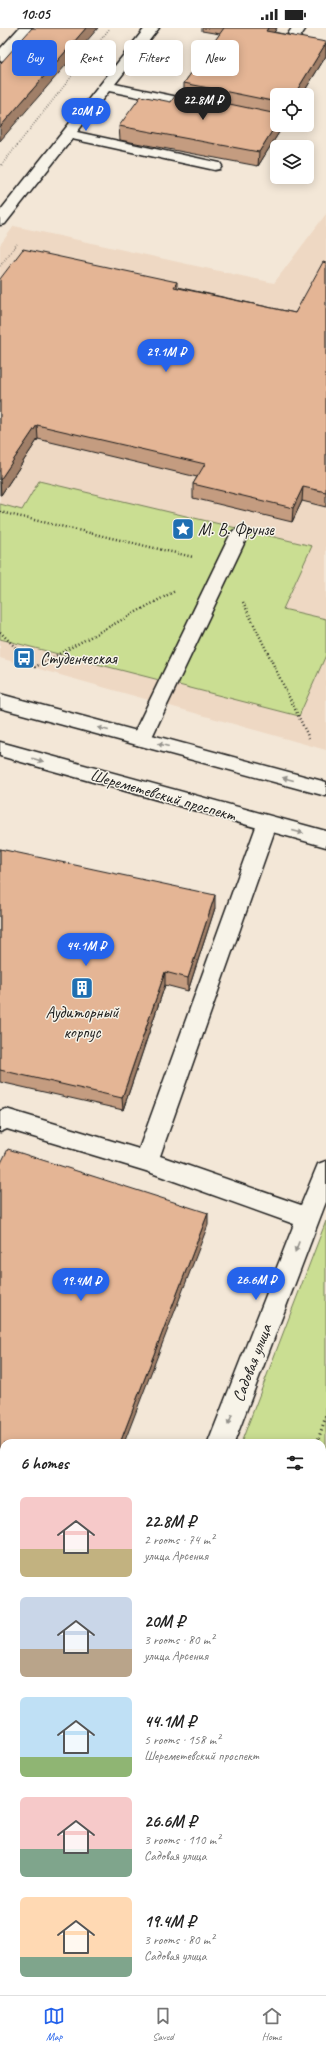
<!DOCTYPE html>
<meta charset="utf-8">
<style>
:root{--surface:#fff;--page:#f2f2f2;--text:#222;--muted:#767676;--line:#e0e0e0;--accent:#2563eb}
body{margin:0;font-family:Caveat,sans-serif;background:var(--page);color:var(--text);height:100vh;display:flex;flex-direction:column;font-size:15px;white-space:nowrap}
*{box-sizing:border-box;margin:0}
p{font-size:13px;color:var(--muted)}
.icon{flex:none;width:22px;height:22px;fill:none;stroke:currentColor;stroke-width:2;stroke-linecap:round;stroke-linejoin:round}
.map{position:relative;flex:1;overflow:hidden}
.details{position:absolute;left:0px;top:1411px;width:326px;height:556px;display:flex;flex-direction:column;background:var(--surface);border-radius:12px 12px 0 0;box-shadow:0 2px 10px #0003}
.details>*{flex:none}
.guide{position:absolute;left:12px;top:12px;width:302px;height:36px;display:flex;gap:8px}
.buttons{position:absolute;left:270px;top:60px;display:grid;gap:8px}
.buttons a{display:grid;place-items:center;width:44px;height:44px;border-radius:6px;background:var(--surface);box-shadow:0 2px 10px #0003;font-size:20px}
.price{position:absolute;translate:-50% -34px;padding:0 9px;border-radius:14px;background:var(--accent);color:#fff;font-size:13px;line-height:26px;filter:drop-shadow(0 1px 2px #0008)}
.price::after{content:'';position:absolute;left:50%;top:24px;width:12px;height:9px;margin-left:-6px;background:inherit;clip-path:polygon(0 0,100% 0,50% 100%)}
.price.active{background:#222;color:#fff}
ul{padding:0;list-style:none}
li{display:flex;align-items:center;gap:12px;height:100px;padding:0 20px}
li span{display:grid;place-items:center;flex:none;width:112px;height:80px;border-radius:6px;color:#555}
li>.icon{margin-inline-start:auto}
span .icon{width:48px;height:48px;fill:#fffc;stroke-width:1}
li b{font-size:17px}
h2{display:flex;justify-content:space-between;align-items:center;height:48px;padding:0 20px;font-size:17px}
.pill{padding:0 14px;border-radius:6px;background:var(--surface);box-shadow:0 2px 10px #0003;font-size:14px;line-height:36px}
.pill.active{background:var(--accent);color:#fff}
.status{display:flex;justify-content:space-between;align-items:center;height:28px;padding:0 20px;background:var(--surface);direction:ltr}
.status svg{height:11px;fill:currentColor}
.menu{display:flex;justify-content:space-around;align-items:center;height:56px;border-top:1px solid var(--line);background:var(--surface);font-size:11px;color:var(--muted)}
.menu a{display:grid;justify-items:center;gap:2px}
.menu .active{color:var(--accent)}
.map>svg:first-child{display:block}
.built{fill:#eed8c3}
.green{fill:#cade92;stroke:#737d57}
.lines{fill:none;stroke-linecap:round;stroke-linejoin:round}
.minor-casing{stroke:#1c1c1c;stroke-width:3}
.major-casing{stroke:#1c1c1c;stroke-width:3}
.path-far2{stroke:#1c1c1c;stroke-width:1.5;stroke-dasharray:0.5 2;stroke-linecap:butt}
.path-far1{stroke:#1c1c1c;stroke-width:2.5;stroke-dasharray:1 2.5;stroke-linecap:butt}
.path{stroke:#1c1c1c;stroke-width:3;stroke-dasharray:1 3.5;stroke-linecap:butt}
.minor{fill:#f7f3e8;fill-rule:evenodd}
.major{fill:#f7f3e8;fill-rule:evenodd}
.wall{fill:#c49c80;stroke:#1c1c1c}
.shaded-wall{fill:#a07f68;stroke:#1c1c1c}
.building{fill:#e4b595;stroke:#1c1c1c}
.oneway{fill:#94928c}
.labels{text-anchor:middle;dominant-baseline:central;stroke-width:3;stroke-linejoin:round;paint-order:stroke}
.poi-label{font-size:17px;fill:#1c1c1c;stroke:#f7f3e8;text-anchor:start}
.street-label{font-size:17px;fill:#1c1c1c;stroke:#f7f3e8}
</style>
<div class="status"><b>10:05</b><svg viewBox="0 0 49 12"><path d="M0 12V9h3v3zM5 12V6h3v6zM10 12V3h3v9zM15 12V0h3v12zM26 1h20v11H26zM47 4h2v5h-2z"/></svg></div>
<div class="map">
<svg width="326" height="1967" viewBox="0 0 326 1967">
<rect width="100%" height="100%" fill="#f3e7d7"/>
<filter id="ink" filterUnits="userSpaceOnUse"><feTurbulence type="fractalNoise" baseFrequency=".025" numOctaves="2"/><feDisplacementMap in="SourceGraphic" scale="8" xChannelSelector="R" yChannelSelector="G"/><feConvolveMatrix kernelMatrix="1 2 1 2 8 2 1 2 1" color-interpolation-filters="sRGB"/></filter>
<g filter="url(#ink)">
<!-- built -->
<polygon class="built" points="326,186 326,722 0,630 0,217 14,198 274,255"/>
<!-- green -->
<g class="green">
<polygon points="39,453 312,518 283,581 326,591 326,627 299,688 0,611 0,476 22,482"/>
<polygon points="326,1193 326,1614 322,1626 322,1415 241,1415"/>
<polygon points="30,1963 215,1963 214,1967 29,1967"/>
</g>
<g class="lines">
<!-- minor casing -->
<g class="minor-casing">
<g id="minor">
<polygon points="19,0 33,0 5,32 0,33 0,21"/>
<polygon points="145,0 159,0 115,56 202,74 207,75 209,78 207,81 202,82 109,63 77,104 220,135 222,138 220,141 215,142 72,111 5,196 0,197 0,183"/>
<polygon points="292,0 306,0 300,9 295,10 288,6"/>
<polygon points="239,501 245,503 248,507 151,711 148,716 141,718 134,716 131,711 230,507 233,503"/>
<polygon points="267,788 274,791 277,796 160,1128 301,1177 318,1136 326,1133 326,1174 234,1415 208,1415 294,1196 146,1143 7,1101 0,1104 0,1083 6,1081 139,1121 257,796 260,791"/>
<polygon points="326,1689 326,1730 322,1731 322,1690"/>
<polygon points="322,1825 326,1827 326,1857 322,1855"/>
<polygon points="0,1902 4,1903 4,1934 0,1933"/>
<polygon points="4,1950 4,1963 24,1963 23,1967 0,1967 0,1951"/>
<polygon points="232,1963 263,1963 262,1967 231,1967"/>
</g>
</g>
<!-- major casing -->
<g class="major-casing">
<g id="major">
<polygon points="0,666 326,754 326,768 0,680"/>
<polygon points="0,714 326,803 326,819 0,728"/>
</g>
</g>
<!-- path-far2 -->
<g class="path-far2">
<polyline points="0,139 110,0"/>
<polyline points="0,238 17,216"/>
</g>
<!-- path-far1 -->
<g class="path-far1">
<polyline points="0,484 193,529"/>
<polyline points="243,574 309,710"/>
<polyline points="0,604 35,639 175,563"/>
</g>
<!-- path -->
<g class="path">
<polyline points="317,1415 326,1388"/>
<polyline points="123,1967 125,1963"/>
</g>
<!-- minor -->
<use href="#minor" class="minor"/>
<!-- major -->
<use href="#major" class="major"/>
</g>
<!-- wall -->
<g class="wall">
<polygon points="202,0 277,0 274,4 326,15 326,28 302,67 277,67 277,97 283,98 258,138 120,112 119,98 171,74 184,66 184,55 220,6 202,3"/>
<polygon points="326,235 326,479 302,473 292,494 193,470 193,456 197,449 38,411 1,467 0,467 0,251 177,254 177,259 295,285"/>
<polygon points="0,821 215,880 188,963 165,957 123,1082 0,1054"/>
<polygon points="0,1137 208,1197 4,1415 4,1586 0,1584"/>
</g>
<!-- shaded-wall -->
<g class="shaded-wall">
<polygon points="86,0 98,0 0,113 0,99"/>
<polygon points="268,0 277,0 266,17 266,3"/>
<polygon points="326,15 326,28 302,67 294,67"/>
<polygon points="277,95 277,97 283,97 283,98 258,138 259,124"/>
<polygon points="37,397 38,411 1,467 0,452"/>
<polygon points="303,459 302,473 292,494 293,480"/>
<polygon points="215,867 215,880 188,963 188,950"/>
<polygon points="165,944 165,957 123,1082 122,1070"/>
<polygon points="208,1185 208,1197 124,1415 120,1415"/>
</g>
<!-- building -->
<g class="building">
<polygon points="32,0 86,0 0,99 0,36"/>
<polygon points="224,0 268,0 266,3 326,14 326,15 294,67 277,67 277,74 184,55"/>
<polygon points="177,65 277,86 277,95 259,124 119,98 141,68 171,74"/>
<polygon points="23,221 177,254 174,259 295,285 323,234 326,235 326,464 303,459 293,480 193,456 205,436 37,397 0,452 0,251"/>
<polygon points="0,821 215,867 188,950 165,944 122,1070 0,1042"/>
<polygon points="8,1121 208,1185 120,1415 4,1415 4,1578 0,1577 0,1137"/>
</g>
<!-- one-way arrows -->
<defs><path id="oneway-solid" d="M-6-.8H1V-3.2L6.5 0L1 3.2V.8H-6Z"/></defs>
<g class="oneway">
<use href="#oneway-solid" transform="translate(103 701) rotate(-165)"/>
<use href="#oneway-solid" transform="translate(163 717) rotate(-165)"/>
<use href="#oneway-solid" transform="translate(38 732) rotate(16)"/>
<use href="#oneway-solid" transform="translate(288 751) rotate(-165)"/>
<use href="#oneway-solid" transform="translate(298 804) rotate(14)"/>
<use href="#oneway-solid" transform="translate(297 1219) rotate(111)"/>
<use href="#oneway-solid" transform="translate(230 1392) rotate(111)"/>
</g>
</g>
<!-- icons -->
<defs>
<g id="sight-square" transform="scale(1.15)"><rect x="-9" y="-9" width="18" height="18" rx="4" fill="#1f6fb2" stroke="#f7f3e8"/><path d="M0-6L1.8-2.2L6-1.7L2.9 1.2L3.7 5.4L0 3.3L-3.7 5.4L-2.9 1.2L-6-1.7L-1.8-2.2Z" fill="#fff"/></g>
<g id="bus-square" transform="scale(1.15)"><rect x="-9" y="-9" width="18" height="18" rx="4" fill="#1f6fb2" stroke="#f7f3e8"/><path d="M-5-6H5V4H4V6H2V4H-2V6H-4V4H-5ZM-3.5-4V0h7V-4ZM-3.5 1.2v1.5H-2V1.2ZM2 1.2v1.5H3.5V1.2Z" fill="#fff"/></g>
<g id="building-square" transform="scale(1.15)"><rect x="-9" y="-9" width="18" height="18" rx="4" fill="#1f6fb2" stroke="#f7f3e8"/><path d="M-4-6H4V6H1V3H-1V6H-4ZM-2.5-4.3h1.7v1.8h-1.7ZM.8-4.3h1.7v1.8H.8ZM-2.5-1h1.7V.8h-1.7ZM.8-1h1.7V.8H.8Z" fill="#fff"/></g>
</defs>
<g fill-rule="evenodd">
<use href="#sight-square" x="183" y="501"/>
<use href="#bus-square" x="24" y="630"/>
<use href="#building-square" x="82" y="960"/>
</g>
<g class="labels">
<!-- poi labels -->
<g class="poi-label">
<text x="198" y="501">М. В. Фрунзе</text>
<text x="40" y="630">Студенческая</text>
<text x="82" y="984" text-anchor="middle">Аудиторный<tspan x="82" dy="20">корпус</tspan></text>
</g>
<!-- street labels -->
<g class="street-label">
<text transform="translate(163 767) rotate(16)">Шереметевский проспект</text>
<text transform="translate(252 1335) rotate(-69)">Садовая улица</text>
</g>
</g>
</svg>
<div class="buttons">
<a><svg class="icon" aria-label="locate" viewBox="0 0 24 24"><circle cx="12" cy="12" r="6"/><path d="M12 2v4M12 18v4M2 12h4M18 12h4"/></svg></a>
<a><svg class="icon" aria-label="layers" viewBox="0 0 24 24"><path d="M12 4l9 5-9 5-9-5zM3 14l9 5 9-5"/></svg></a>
</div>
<b class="price active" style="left:203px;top:93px">22.8M ₽</b>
<b class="price" style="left:86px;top:104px">20M ₽</b>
<b class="price" style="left:166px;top:345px">29.1M ₽</b>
<b class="price" style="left:86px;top:939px">44.1M ₽</b>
<b class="price" style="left:256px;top:1273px">26.6M ₽</b>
<b class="price" style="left:81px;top:1274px">19.4M ₽</b>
<div class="guide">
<a class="pill active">Buy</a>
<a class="pill">Rent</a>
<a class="pill">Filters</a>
<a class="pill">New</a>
</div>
<section class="details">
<h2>6 homes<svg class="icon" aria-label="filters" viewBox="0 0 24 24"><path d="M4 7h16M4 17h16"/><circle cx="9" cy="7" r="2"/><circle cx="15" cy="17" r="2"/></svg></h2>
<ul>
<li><span style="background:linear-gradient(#f6c9c9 65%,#c2b280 0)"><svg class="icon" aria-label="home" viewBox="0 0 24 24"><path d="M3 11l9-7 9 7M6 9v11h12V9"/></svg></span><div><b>22.8M ₽</b><p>2 rooms · 74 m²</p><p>улица Арсения</p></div></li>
<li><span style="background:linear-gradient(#c9d6e8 65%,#b9a48a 0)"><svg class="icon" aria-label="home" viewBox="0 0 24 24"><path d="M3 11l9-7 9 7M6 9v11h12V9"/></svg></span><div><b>20M ₽</b><p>3 rooms · 80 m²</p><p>улица Арсения</p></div></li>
<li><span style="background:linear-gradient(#bfe0f5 75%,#8fb573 0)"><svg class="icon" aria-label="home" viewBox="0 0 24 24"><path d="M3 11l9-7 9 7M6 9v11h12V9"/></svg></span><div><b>44.1M ₽</b><p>5 rooms · 158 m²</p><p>Шереметевский проспект</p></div></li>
<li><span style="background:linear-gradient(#f6c9c9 65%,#7fa58c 0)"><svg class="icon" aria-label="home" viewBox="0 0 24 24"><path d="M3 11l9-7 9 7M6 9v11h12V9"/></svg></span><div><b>26.6M ₽</b><p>3 rooms · 110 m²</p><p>Садовая улица</p></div></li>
<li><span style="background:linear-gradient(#ffd9b3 75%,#7fa58c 0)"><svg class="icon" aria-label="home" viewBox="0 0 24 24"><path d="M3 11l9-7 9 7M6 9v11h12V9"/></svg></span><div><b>19.4M ₽</b><p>3 rooms · 80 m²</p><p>Садовая улица</p></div></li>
</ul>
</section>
</div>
<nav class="menu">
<a class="active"><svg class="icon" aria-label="map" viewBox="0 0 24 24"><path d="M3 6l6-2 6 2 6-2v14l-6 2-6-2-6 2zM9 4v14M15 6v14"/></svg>Map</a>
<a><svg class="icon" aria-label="saved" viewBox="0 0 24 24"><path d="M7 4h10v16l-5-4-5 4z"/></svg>Saved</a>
<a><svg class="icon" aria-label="home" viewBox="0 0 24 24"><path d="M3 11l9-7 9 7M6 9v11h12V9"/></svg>Home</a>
</nav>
